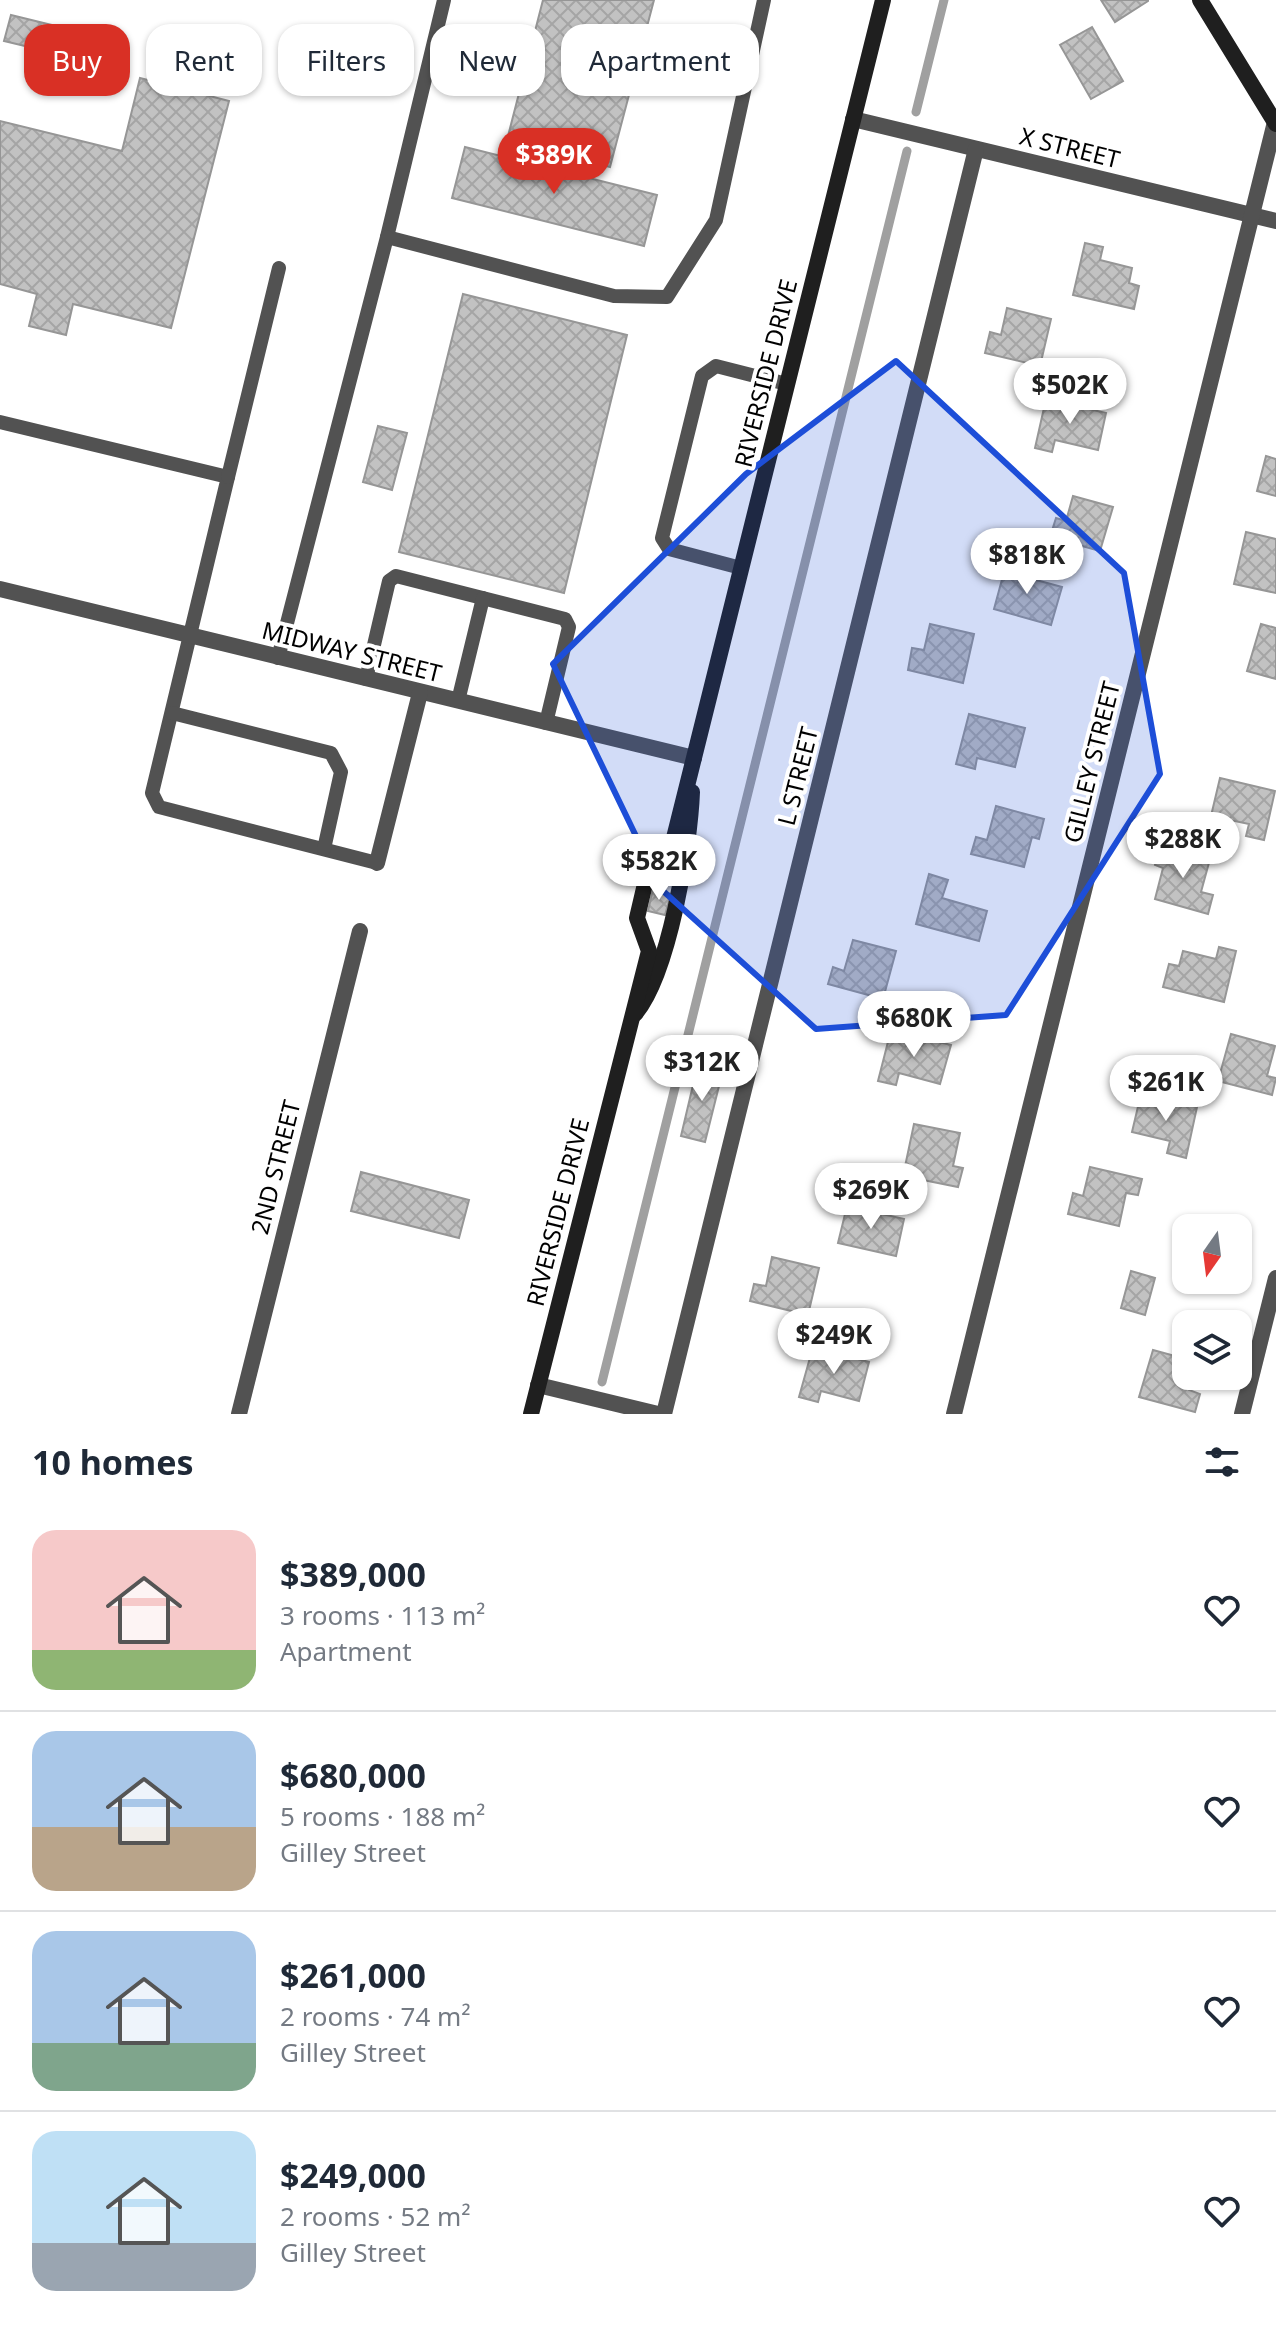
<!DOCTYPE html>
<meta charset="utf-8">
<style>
:root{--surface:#fff;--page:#f2f2f3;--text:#1f2937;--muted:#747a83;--line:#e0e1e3;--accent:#d93025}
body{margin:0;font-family:"Noto Sans",sans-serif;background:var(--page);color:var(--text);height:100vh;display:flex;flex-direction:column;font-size:30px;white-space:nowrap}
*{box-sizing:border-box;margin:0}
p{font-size:26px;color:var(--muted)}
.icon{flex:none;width:44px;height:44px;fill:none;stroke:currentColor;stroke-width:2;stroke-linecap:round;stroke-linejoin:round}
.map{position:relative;height:1414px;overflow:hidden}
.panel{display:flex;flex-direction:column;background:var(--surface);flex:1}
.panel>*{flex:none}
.hud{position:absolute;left:24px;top:24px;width:800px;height:72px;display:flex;gap:16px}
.needle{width:52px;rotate:194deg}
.controls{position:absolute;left:1172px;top:1214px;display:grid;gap:16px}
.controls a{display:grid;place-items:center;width:80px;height:80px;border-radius:16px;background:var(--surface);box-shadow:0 2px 6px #0004;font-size:40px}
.price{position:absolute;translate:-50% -68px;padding:0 18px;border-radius:28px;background:#fff;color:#222;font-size:26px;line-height:52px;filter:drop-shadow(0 2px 4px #0008)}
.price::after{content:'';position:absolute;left:50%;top:48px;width:24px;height:18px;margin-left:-12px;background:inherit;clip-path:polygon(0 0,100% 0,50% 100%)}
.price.on{background:var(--accent);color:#fff}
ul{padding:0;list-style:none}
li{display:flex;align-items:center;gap:24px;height:200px;padding:0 32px}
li+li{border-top:2px solid var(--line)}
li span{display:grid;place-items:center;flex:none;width:224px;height:160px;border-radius:24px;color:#555}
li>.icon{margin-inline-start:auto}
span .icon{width:96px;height:96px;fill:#fffc;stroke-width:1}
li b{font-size:34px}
h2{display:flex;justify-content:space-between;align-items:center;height:96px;padding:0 32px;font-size:34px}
.chip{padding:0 28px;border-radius:24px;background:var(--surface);box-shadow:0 2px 6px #0004;font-size:28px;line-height:72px}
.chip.on{background:var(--accent);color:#fff}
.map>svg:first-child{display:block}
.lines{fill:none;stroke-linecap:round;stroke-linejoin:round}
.stream{stroke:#a0a0a0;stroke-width:9}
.building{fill:url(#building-cross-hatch);stroke:#969696;stroke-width:2}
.lane{stroke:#525252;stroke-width:14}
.street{stroke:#525252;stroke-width:16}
.secondary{stroke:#1f1f1f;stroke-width:16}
.marked{fill:#1d4ed8;fill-opacity:0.2;stroke:#1d4ed8;stroke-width:6;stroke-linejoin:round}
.labels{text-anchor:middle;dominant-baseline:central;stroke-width:8;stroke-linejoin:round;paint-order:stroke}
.street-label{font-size:24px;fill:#000;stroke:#fff}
</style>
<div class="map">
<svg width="1276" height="1414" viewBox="0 0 1276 1414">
<defs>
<pattern id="building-cross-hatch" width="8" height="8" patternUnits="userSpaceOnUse" patternTransform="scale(2)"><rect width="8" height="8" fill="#c2c2c2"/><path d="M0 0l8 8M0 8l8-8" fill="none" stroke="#a5a5a5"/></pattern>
</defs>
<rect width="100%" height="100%" fill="#fff"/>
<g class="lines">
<!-- stream -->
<g class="stream">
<polyline points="916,112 944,0"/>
<polyline points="602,1382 907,151"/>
</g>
</g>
<!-- building -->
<g class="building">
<polygon points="543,0 654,0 610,167 507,140"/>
<polygon points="1101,0 1148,0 1148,1 1115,22"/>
<polygon points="11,15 56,26 50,52 4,41"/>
<polygon points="1092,27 1123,81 1091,99 1060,45"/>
<polygon points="140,78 229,101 171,328 73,304 66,335 29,326 37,294 0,284 0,121 122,151"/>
<polygon points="465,147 657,195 644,246 452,198"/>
<polygon points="1085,243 1103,247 1100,260 1132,268 1129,283 1139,286 1134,309 1073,295"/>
<polygon points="463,294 627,335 564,593 399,552"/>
<polygon points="1007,308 1051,319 1040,366 985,353 990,332 1001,335"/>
<polygon points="1046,399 1106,413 1098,450 1055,440 1052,452 1035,448"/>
<polygon points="378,426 407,433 392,490 363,482"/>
<polygon points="1266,456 1276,459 1276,496 1257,491"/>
<polygon points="1073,496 1113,507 1100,551 1050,537 1056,518 1066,521"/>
<polygon points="1246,532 1276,539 1276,593 1234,584"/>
<polygon points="1007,561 1024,565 1021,576 1062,587 1051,625 994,609"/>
<polygon points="930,624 974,634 963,683 908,670 912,648 924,650"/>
<polygon points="1261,624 1276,628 1276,679 1247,671"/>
<polygon points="969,714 1025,728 1015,767 977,758 975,769 956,764"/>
<polygon points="1220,778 1275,791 1264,840 1246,836 1249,824 1211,816"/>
<polygon points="996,806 1044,819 1039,839 1032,837 1024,867 971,854 976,837 987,840"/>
<polygon points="1160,846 1210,859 1201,892 1213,895 1208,914 1155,899 1163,868 1155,865"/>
<polygon points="929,874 948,880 942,898 987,911 979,941 916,924"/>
<polygon points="653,889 671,894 665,915 648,911"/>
<polygon points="853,940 896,951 883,999 828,984 833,967 844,971"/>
<polygon points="1219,947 1236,951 1224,1002 1163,987 1169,964 1179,966 1183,951 1216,959"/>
<polygon points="891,1030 951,1045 940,1084 899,1073 896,1085 878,1081"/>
<polygon points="1231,1034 1275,1046 1267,1076 1276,1078 1272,1095 1218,1081"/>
<polygon points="698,1064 723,1070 705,1142 681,1136"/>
<polygon points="1141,1094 1197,1107 1186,1158 1167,1153 1170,1141 1132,1132"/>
<polygon points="914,1124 960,1133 953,1166 963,1168 958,1187 903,1176"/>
<polygon points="1090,1167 1142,1179 1138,1195 1126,1193 1119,1226 1068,1214 1073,1193 1083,1196"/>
<polygon points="361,1172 469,1200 459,1238 351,1211"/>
<polygon points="847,1206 904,1219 896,1256 838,1243"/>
<polygon points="772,1257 819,1268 808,1315 750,1301 754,1284 766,1286"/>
<polygon points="1131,1271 1155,1278 1145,1315 1121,1308"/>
<polygon points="813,1347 869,1362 859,1401 821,1391 818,1402 799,1397"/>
<polygon points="1153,1350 1186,1359 1186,1376 1193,1376 1189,1390 1200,1394 1195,1412 1139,1397"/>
</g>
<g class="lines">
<!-- lane -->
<g class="lane">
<polyline points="444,0 387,237 614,296 667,297 716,220 764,0"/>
<polyline points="0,422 228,477 152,793 159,807 377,863"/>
<polyline points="228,477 279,268"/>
<polyline points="741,568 669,549 662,538 702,376 716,366 787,384"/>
<polyline points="278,658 387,237"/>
<polyline points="366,679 389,581 396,576 565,619 569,627 546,723"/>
<polyline points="458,701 483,598"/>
<polyline points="172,713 331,753 341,772 324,849"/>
</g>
<!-- street -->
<g class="street">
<polyline points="853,119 1276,221"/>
<polyline points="0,589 694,758"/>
<polyline points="377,863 420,693"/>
<polyline points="538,1385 658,1414"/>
<polyline points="239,1414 360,931"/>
<polyline points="664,1414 976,149"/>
<polyline points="954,1414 1275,122"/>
<polyline points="1242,1414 1276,1278"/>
</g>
<!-- secondary -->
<g class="secondary">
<polyline points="1200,0 1276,124"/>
<path d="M 635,1014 C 669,974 690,846 692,792"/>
<polyline points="531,1414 649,951 637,918 648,871 674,838 883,0"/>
</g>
</g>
<!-- marked area -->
<path class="marked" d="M 896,361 L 1124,573 L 1160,774 L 1006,1015 L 816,1029 L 662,890 L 553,664 L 746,474 Z"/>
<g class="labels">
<!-- street labels -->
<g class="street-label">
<text transform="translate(1070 147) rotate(14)">X STREET</text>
<text transform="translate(765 373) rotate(-76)">RIVERSIDE DRIVE</text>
<text transform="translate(352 651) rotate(14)">MIDWAY STREET</text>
<text transform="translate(1091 762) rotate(-76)">GILLEY STREET</text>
<text transform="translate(797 776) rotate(-76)">L STREET</text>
<text transform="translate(275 1167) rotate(-76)">2ND STREET</text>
<text transform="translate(557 1212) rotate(-76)">RIVERSIDE DRIVE</text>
</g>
</g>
</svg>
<div class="controls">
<a><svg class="needle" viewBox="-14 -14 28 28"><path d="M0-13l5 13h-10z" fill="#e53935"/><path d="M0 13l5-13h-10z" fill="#747a83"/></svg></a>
<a><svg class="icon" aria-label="layers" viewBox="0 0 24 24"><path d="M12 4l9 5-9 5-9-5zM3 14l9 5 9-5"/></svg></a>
</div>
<b class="price on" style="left:554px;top:196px">$389K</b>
<b class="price" style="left:1070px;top:426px">$502K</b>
<b class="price" style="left:1027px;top:596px">$818K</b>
<b class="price" style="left:1183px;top:880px">$288K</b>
<b class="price" style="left:659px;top:902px">$582K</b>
<b class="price" style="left:914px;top:1059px">$680K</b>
<b class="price" style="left:702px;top:1103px">$312K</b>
<b class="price" style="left:1166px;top:1123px">$261K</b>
<b class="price" style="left:871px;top:1231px">$269K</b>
<b class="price" style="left:834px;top:1376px">$249K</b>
<div class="hud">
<a class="chip on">Buy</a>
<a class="chip">Rent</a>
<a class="chip">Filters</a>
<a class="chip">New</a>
<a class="chip">Apartment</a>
</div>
</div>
<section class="panel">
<h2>10 homes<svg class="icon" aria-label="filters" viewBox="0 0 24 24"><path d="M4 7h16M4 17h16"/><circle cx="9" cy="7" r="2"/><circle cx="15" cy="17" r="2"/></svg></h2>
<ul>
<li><span style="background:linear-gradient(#f6c9c9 75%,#8fb573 0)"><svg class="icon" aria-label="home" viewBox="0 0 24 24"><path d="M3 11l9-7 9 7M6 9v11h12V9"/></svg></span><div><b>$389,000</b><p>3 rooms · 113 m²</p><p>Apartment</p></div><svg class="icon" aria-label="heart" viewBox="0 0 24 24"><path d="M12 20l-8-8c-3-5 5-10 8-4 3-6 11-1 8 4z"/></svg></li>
<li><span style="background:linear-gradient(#a9c7e8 60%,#b9a48a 0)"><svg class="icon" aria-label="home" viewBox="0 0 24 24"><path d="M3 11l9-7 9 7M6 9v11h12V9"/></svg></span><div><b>$680,000</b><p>5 rooms · 188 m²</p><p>Gilley Street</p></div><svg class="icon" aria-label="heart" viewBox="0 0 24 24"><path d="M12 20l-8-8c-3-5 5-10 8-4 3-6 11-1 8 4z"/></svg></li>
<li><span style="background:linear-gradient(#a9c7e8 70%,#7fa58c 0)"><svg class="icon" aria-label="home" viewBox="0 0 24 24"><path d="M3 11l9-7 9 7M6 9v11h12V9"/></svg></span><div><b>$261,000</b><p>2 rooms · 74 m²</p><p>Gilley Street</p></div><svg class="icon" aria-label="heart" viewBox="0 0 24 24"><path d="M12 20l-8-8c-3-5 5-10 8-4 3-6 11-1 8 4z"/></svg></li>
<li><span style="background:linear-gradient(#bfe0f5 70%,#9aa5b1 0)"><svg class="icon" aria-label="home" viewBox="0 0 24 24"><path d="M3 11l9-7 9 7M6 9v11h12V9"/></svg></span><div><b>$249,000</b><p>2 rooms · 52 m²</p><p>Gilley Street</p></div><svg class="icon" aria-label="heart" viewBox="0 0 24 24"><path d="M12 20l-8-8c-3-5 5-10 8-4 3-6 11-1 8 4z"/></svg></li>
</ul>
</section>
